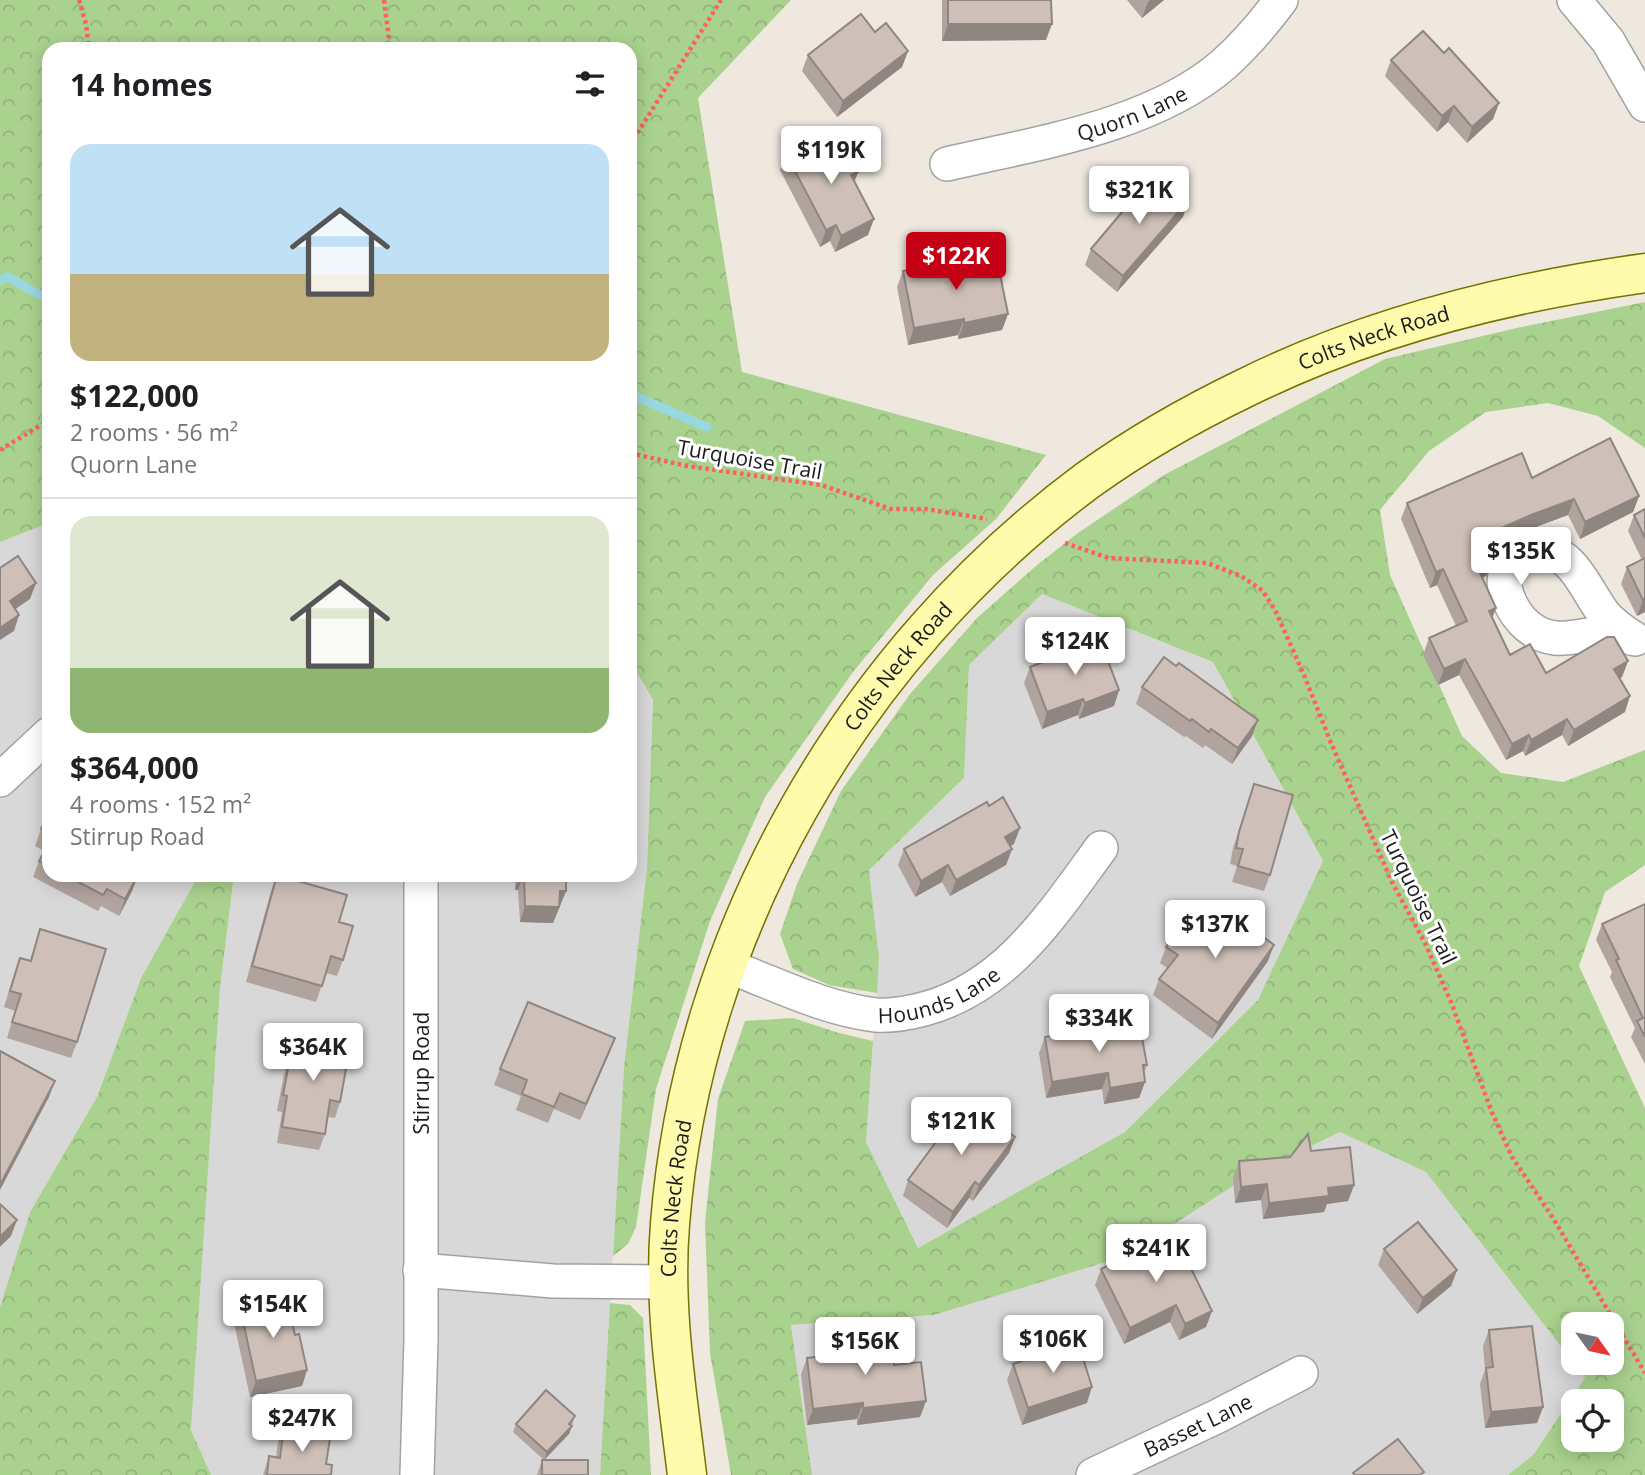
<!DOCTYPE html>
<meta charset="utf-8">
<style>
:root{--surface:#fff;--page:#f2f2f2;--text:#202124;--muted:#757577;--line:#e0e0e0;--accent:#c60014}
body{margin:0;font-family:"Open Sans",sans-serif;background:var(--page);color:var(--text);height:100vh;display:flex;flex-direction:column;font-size:26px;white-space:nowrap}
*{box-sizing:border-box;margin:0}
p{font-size:23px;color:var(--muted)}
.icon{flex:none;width:38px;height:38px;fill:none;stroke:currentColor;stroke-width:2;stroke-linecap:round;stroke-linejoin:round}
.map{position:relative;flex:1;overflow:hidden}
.side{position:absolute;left:42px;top:42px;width:595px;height:840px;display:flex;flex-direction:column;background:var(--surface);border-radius:21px;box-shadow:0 4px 18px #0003}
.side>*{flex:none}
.needle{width:46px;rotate:123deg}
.buttons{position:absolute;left:1561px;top:1312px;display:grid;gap:14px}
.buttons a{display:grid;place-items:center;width:63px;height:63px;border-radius:14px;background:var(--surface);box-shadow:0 4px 18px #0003;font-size:35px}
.price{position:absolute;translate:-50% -60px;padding:0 16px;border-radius:7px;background:#fff;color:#222;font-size:23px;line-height:46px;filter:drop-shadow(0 2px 4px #0008)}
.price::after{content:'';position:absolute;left:50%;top:42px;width:21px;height:16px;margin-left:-10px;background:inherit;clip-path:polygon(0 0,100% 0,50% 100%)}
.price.on{background:var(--accent);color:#fff}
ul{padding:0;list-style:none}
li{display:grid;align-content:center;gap:14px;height:371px;padding:0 28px}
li+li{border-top:2px solid var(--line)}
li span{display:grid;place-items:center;height:217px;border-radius:21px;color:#555}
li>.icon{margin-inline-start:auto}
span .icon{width:126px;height:126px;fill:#fffc;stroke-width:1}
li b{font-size:30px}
h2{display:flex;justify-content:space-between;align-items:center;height:84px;padding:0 28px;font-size:30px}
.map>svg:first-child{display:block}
.residential{fill:#d9d8d8}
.forest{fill:url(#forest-crowns);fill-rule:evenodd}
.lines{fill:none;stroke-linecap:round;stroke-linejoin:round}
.stream{stroke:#9ad8e1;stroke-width:9}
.street-casing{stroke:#a2a2a2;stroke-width:36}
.secondary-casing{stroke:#737400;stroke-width:41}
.path{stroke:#ff5f5f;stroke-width:4.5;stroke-dasharray:3.5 3.5;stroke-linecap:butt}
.street{stroke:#fff;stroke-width:33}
.secondary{stroke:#fffbac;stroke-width:38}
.wall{fill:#b1a49e}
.shaded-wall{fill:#908681}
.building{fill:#cebfb8;stroke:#908681;stroke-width:2}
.labels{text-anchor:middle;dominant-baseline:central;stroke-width:6;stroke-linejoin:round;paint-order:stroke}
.street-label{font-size:21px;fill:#1b1b1b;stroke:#fff}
</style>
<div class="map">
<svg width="1645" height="1475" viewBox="0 0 1645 1475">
<defs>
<pattern id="forest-crowns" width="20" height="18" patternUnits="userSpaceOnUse" patternTransform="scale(1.75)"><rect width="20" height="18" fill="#aad28f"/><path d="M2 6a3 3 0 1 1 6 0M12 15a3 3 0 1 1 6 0" fill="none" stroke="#92b47b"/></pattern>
</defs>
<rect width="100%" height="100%" fill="#eee8df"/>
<!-- residential -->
<g class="residential">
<polygon points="49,523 49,875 205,875 197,878 141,978 97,1097 30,1212 0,1307 0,542"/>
<polygon points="1042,594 1213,662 1323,861 1259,1000 1125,1133 918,1248 866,1142 879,958 869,870 964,778 969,665"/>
<polygon points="630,661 653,700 647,868 624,1067 600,1475 211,1475 191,1430 220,988 234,875 630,875"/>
<polygon points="1340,1132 1426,1172 1585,1378 1533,1455 1508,1475 812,1475 791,1325 934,1315"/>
</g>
<!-- forest -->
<g class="forest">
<polygon points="0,0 791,0 698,98 742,372 1046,455 996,519 933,575 853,672 765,797 710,921 656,1089 636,1227 628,1244 613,1256 624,1067 647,868 653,700 630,661 630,49 49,49 49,523 0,542"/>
<path d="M 1645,302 L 1645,448 L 1598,416 L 1548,403 L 1486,412 L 1429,451 L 1380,510 L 1390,575 L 1462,736 L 1501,773 L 1563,782 L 1645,750 L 1645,865 L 1605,892 L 1579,966 L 1645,1108 L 1645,1475 L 1508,1475 L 1533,1455 L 1585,1378 L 1574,1363 L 1612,1363 L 1612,1325 L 1573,1325 L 1573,1362 L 1426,1172 L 1340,1132 L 1248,1176 L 1125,1256 L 934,1315 L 791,1325 L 812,1475 L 731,1475 L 710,1353 L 705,1222 L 718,1099 L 745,1021 L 793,1018 L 839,1033 L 873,1041 L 866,1142 L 918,1248 L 1125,1132 L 1258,1000 L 1323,861 L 1213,662 L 1042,594 L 969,665 L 964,778 L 869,870 L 879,958 L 877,993 L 829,985 L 793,969 L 780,934 L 797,884 L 841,791 L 910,694 L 977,618 L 1037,565 L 1078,533 L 1164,475 L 1385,359 L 1521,327 ZM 1573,1402 L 1612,1402 L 1612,1440 L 1573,1440 Z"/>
<polygon points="205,875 234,875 220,988 191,1430 211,1475 0,1475 0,1307 30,1212 97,1097 141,978 197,878"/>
<polygon points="610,1303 630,1305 643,1318 651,1475 600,1475"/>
</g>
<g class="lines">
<!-- stream -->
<g class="stream">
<polyline points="0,280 8,277 49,300"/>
<polyline points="630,394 707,427"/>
</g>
<!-- street casing -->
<g class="street-casing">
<g id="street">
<polyline points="1574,0 1608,41 1645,105"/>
<path id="s1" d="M 947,164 C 1037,143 1153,126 1224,64 C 1245,45 1264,23 1281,0"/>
<path d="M 1534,548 C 1575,551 1583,586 1604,614 C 1612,624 1624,632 1635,639 C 1626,637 1617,634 1608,634 C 1591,632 1572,640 1555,638 C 1528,635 1511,612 1505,588 C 1500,570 1520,555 1534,548 Z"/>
<polyline points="0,780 49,734"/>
<path id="s2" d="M 725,965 C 774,983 824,1009 876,1015 C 892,1016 909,1013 924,1009 C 1007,987 1053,913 1101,848"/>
<polyline points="420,1270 553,1281 668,1282"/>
<polyline points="417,1475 421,1339 421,875"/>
<path id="s3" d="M 1093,1475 L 1218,1416 L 1301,1373"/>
</g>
</g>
<!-- secondary casing -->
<g class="secondary-casing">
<g id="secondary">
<path id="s4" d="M 687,1475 C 677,1391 663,1308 670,1224 C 693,931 852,655 1088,480 C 1137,445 1191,414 1245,388 C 1370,326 1508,292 1645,273"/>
</g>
</g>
<!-- path -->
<g class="path">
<polyline points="79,0 86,24 89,49"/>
<polyline points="384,0 389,39 385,49"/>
<polyline points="630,145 721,0"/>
<polyline points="0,450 49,420"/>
<polyline points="630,453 687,466 821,485 891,509 926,509 987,519"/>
<polyline points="1065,543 1109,558 1207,563 1241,576 1263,591 1276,612 1304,675 1331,743 1392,882 1425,943 1451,1002 1491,1110 1512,1157 1553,1218 1645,1373"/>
</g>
<!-- street -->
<use href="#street" class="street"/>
<!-- secondary -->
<use href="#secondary" class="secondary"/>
</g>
<!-- wall -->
<g class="wall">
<polygon points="942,0 1051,0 1046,40 942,41"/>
<polygon points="1127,0 1164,0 1142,18"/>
<polygon points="875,32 908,51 902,67 837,117 802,71 808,55"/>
<polygon points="1444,53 1499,103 1493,119 1467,143 1448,122 1437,132 1385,76 1391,60"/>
<polygon points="786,154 835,158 858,172 854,182 868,235 835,252 830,241 820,247 780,170"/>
<polygon points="1145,197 1188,201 1183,217 1117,292 1085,265 1091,249"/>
<polygon points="903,271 1008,314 1002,330 958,339 958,335 908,345 897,287"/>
<polygon points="1532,478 1639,496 1633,512 1580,539 1568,515 1525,531 1495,545 1486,576 1482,577 1492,617 1510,655 1546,673 1628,661 1622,677 1620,678 1625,712 1568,746 1562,735 1525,756 1523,751 1506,760 1459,675 1438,685 1423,655 1429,638 1456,626 1437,585 1430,588 1401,519 1407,503"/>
<polygon points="1645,509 1645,612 1637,616 1621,584 1627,567 1642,560 1628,531 1634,515"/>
<polygon points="1176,666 1258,720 1252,736 1232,764 1205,745 1203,748 1186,736 1184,737 1136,704 1142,687"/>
<polygon points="1030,667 1119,690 1114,706 1079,719 1078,715 1042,729 1024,683"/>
<polygon points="1254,784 1270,875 1264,891 1232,882 1237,866 1230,864 1233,848"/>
<polygon points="49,814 49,875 138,875 132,891 119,916 101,906 98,911 33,877 39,861 44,851 35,846 41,829"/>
<polygon points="1014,844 1010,846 1012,849 1006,865 950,896 942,882 915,897 898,865 904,849"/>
<polygon points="277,875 339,922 343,960 337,976 326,973 316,1002 246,982 271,891"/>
<polygon points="515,875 582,875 579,882 566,882 566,891 553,923 520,922 518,890 515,890"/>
<polygon points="1645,904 1645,1064 1631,1037 1635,1028 1610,977 1612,972 1596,940 1602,924"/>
<polygon points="1197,925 1268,961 1212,1039 1153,995 1159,979 1167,968 1160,963 1166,947"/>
<polygon points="40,929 77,1042 71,1058 7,1038 15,1011 4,1007 14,974 20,958 30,961"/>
<polygon points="301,1032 337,1067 340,1102 335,1118 328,1117 325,1134 319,1150 277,1143 282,1112 277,1111 284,1074 290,1058 293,1058 295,1048"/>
<polygon points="1045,1037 1147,1065 1144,1073 1145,1082 1139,1098 1104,1104 1102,1089 1046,1098 1039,1053"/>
<polygon points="615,1038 580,1120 554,1109 548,1123 516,1110 521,1096 494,1085 500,1069"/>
<polygon points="1015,1137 1009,1153 973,1201 969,1198 947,1228 903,1196 908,1180"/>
<polygon points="1311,1151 1354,1185 1348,1201 1327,1204 1324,1212 1263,1219 1261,1200 1235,1203 1233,1178 1239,1161 1290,1157"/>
<polygon points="1384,1249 1457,1270 1451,1286 1417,1314 1378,1265"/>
<polygon points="1133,1256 1212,1311 1206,1327 1179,1340 1170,1322 1124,1344 1095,1285 1101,1269"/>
<polygon points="240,1307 295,1335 307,1370 302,1386 250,1397 234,1323"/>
<polygon points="1489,1330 1543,1407 1537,1423 1485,1428 1480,1384 1485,1370 1483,1346"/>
<polygon points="852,1337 894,1365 926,1401 920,1417 857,1425 857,1419 807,1425 801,1374 807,1358 846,1354"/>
<polygon points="1013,1364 1087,1403 1022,1425 1007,1380"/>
<polygon points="575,1416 569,1434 544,1460 513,1432 516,1424"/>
<polygon points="284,1426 326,1464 331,1475 263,1475 269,1456 276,1457 278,1442"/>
<polygon points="542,1460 588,1475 537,1475"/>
</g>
<!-- shaded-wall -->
<g class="shaded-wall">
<polygon points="1150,0 1164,0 1142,18 1148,2"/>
<polygon points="948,24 1052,24 1046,40 942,41"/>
<polygon points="908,51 902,67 837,117 843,101"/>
<polygon points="1499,103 1493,119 1467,143 1472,127"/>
<polygon points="1454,106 1448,122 1437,132 1442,116"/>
<polygon points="858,172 852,188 851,175"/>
<polygon points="1188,201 1183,217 1117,292 1123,276"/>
<polygon points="874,219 868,235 835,252 841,236"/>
<polygon points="836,225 830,241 820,247 826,230"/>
<polygon points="1008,314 1002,330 958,339 964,323"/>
<polygon points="964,319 958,335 908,345 914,328"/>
<polygon points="1639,496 1633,512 1580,539 1585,522"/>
<polygon points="1574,499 1568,515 1525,531 1484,550 1490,533 1531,515"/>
<polygon points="1492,560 1486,576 1471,582 1477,566"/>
<polygon points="1443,569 1437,585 1430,588 1436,572"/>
<polygon points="36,583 30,599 4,617 10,601"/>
<polygon points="1645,598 1645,612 1637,616 1643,600"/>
<polygon points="1496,608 1490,624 1489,611"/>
<polygon points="19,615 14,631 0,640 0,628"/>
<polygon points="1465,659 1459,675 1438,685 1444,669"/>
<polygon points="1628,661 1622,677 1608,685 1614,669"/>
<polygon points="1119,690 1114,706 1079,719 1085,703"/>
<polygon points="1630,696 1625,712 1568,746 1574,730"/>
<polygon points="1083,699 1078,715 1042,729 1047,712"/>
<polygon points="1567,719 1562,735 1525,756 1531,740"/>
<polygon points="1258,720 1252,736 1232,764 1238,748"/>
<polygon points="1529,735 1523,751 1506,760 1512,744"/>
<polygon points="1020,828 1014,844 999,853 1005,837"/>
<polygon points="1012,849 1006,865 950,896 956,880"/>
<polygon points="948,865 942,882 915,897 921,881"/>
<polygon points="138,875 132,891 119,916 125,899"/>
<polygon points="520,875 523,875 518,890 515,890"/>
<polygon points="563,875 582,875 579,882 560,882"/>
<polygon points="560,891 566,891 553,923 520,922 525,906"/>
<polygon points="1274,945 1268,961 1212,1039 1218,1023"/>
<polygon points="615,1038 609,1054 580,1120 586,1104"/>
<polygon points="1108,1073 1102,1089 1046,1098 1052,1082"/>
<polygon points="55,1081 49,1097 0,1190 0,1185"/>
<polygon points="1145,1082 1139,1098 1104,1104 1110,1088"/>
<polygon points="1015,1137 1009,1153 973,1201 979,1185"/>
<polygon points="975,1182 969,1198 947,1228 953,1212"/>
<polygon points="1267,1184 1261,1200 1235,1203 1241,1187"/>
<polygon points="1354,1185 1348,1201 1327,1204 1324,1212 1263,1219 1269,1203 1328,1188"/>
<polygon points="17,1220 11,1236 0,1247 0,1237"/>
<polygon points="1457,1270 1451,1286 1417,1314 1423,1298"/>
<polygon points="1176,1305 1170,1322 1124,1344 1130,1328"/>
<polygon points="1212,1311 1206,1327 1179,1340 1185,1324"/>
<polygon points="307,1370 302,1386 250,1397 256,1381"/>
<polygon points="1092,1387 1087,1403 1022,1425 1028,1408"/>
<polygon points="926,1401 920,1417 857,1425 863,1408"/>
<polygon points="863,1403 857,1419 807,1425 813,1409"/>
<polygon points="1543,1407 1537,1423 1485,1428 1491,1412"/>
<polygon points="572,1426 569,1434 544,1460 547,1452"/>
</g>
<!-- building -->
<g class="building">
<polygon points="948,0 1051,0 1052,24 948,24"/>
<polygon points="861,14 875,32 886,23 908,51 843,101 808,55"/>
<polygon points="1423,31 1444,53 1449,48 1499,103 1472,127 1454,106 1442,116 1391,60"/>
<polygon points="823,135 835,158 847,152 858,172 851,175 874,219 841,236 836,225 826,230 786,154"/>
<polygon points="1161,178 1188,201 1123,276 1091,249 1139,192 1145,197"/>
<polygon points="996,254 1008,314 964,323 964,319 914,328 903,271"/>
<polygon points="1610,438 1639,496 1585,522 1574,499 1531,515 1490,533 1496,547 1492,560 1477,566 1496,608 1489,611 1510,655 1530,644 1546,673 1607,637 1614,637 1628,661 1614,669 1630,696 1574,730 1567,719 1531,740 1529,735 1512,744 1465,659 1444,669 1429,638 1467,621 1443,569 1436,572 1407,503 1522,453 1532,478"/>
<polygon points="1645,509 1645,538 1634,515"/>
<polygon points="18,556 36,583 10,601 19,615 0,628 0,568"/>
<polygon points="1645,558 1645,598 1643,600 1627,567"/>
<polygon points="1100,640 1119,690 1085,703 1083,699 1047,712 1030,667"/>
<polygon points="1164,657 1176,666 1179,663 1258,720 1238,748 1211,729 1209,732 1192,719 1190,721 1142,687"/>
<polygon points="1254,784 1293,795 1270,875 1238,866 1243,849 1236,848 1239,832"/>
<polygon points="1003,797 1020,828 1005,837 1012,849 956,880 948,865 921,881 904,849 987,802 989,806"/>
<polygon points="49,814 49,834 41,829"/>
<polygon points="49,842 49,866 39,861"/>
<polygon points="65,875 138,875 125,899 107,889 103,895"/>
<polygon points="277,875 347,895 339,922 353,926 343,960 331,956 322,986 252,966"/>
<polygon points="524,875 566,875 566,891 560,891 559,907 525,906"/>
<polygon points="1216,901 1274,945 1218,1023 1159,979 1178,955 1166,947 1188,918 1197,925"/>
<polygon points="1645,904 1645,1037 1637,1021 1643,1018 1616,960 1619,959 1602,924"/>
<polygon points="40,929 106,949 77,1042 12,1022 21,994 10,991 20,958 31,961"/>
<polygon points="528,1002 615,1038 586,1104 560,1093 554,1107 522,1094 527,1080 500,1069"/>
<polygon points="1139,1021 1147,1065 1143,1065 1145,1082 1110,1088 1108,1073 1052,1082 1045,1037"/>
<polygon points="301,1032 341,1039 337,1067 346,1069 340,1102 330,1100 325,1134 282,1127 287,1096 283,1095 290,1058 297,1059"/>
<polygon points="0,1051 55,1081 0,1185"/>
<polygon points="966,1101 1015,1137 979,1185 975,1182 953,1212 908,1180"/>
<polygon points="1308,1134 1311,1151 1350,1147 1354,1185 1328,1188 1329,1196 1269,1203 1267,1184 1241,1187 1239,1161 1290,1157"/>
<polygon points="0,1204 17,1220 0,1237"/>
<polygon points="1418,1222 1457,1270 1423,1298 1384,1249"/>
<polygon points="1175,1236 1212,1311 1185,1324 1176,1305 1130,1328 1101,1269 1132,1254 1133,1256"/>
<polygon points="286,1297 295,1335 299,1334 307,1370 256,1381 240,1307"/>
<polygon points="1532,1326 1543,1407 1491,1412 1486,1368 1493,1367 1489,1330"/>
<polygon points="891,1333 894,1365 921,1362 926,1401 863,1408 863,1403 813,1409 807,1358 854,1353 852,1337"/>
<polygon points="1078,1342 1092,1387 1028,1408 1013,1364"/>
<polygon points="546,1390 575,1416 569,1424 572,1426 547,1452 516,1424"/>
<polygon points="284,1426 331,1432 326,1464 332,1465 331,1475 267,1475 269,1456 280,1458"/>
<polygon points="1398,1439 1424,1472 1420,1475 1355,1475 1353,1473"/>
<rect x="542" y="1460" width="46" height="15"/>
</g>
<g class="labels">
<!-- street labels -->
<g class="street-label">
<text stroke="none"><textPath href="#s1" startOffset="192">Quorn Lane</textPath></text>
<text stroke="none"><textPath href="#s4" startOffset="1452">Colts Neck Road</textPath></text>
<text transform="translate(750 459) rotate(10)">Turquoise Trail</text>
<text stroke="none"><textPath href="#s4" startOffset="864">Colts Neck Road</textPath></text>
<text transform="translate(1419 897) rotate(64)">Turquoise Trail</text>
<text stroke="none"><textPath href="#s2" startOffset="226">Hounds Lane</textPath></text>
<text transform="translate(421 1073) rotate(-90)">Stirrup Road</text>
<text stroke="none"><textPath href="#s4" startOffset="278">Colts Neck Road</textPath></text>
<text stroke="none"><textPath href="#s3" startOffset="116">Basset Lane</textPath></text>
</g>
</g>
</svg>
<div class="buttons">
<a><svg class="needle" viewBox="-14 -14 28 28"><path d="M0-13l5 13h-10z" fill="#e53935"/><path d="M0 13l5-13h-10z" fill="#757577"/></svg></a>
<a><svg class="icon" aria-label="locate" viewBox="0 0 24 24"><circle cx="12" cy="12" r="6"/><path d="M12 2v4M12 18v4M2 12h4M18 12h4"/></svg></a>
</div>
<b class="price" style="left:831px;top:186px">$119K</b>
<b class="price" style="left:1139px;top:226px">$321K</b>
<b class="price on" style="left:956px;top:292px">$122K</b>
<b class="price" style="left:1521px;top:587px">$135K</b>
<b class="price" style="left:1075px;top:677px">$124K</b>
<b class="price" style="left:1215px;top:960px">$137K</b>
<b class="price" style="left:1099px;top:1054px">$334K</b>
<b class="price" style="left:313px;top:1083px">$364K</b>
<b class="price" style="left:961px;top:1157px">$121K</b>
<b class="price" style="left:1156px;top:1284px">$241K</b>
<b class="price" style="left:273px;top:1340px">$154K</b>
<b class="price" style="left:1053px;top:1375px">$106K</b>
<b class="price" style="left:865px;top:1377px">$156K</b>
<b class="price" style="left:302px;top:1454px">$247K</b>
<section class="side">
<h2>14 homes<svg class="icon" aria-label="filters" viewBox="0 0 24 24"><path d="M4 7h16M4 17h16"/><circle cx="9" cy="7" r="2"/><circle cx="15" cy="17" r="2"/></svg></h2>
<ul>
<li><span style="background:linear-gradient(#bfe0f5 60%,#c2b280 0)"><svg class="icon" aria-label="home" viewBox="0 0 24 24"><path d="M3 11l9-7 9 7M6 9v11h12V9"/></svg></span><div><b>$122,000</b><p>2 rooms · 56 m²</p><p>Quorn Lane</p></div></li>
<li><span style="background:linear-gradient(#dfe7d0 70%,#8fb573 0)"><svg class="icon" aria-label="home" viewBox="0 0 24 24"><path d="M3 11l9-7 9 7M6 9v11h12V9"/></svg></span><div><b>$364,000</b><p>4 rooms · 152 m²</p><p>Stirrup Road</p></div></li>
</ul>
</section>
</div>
